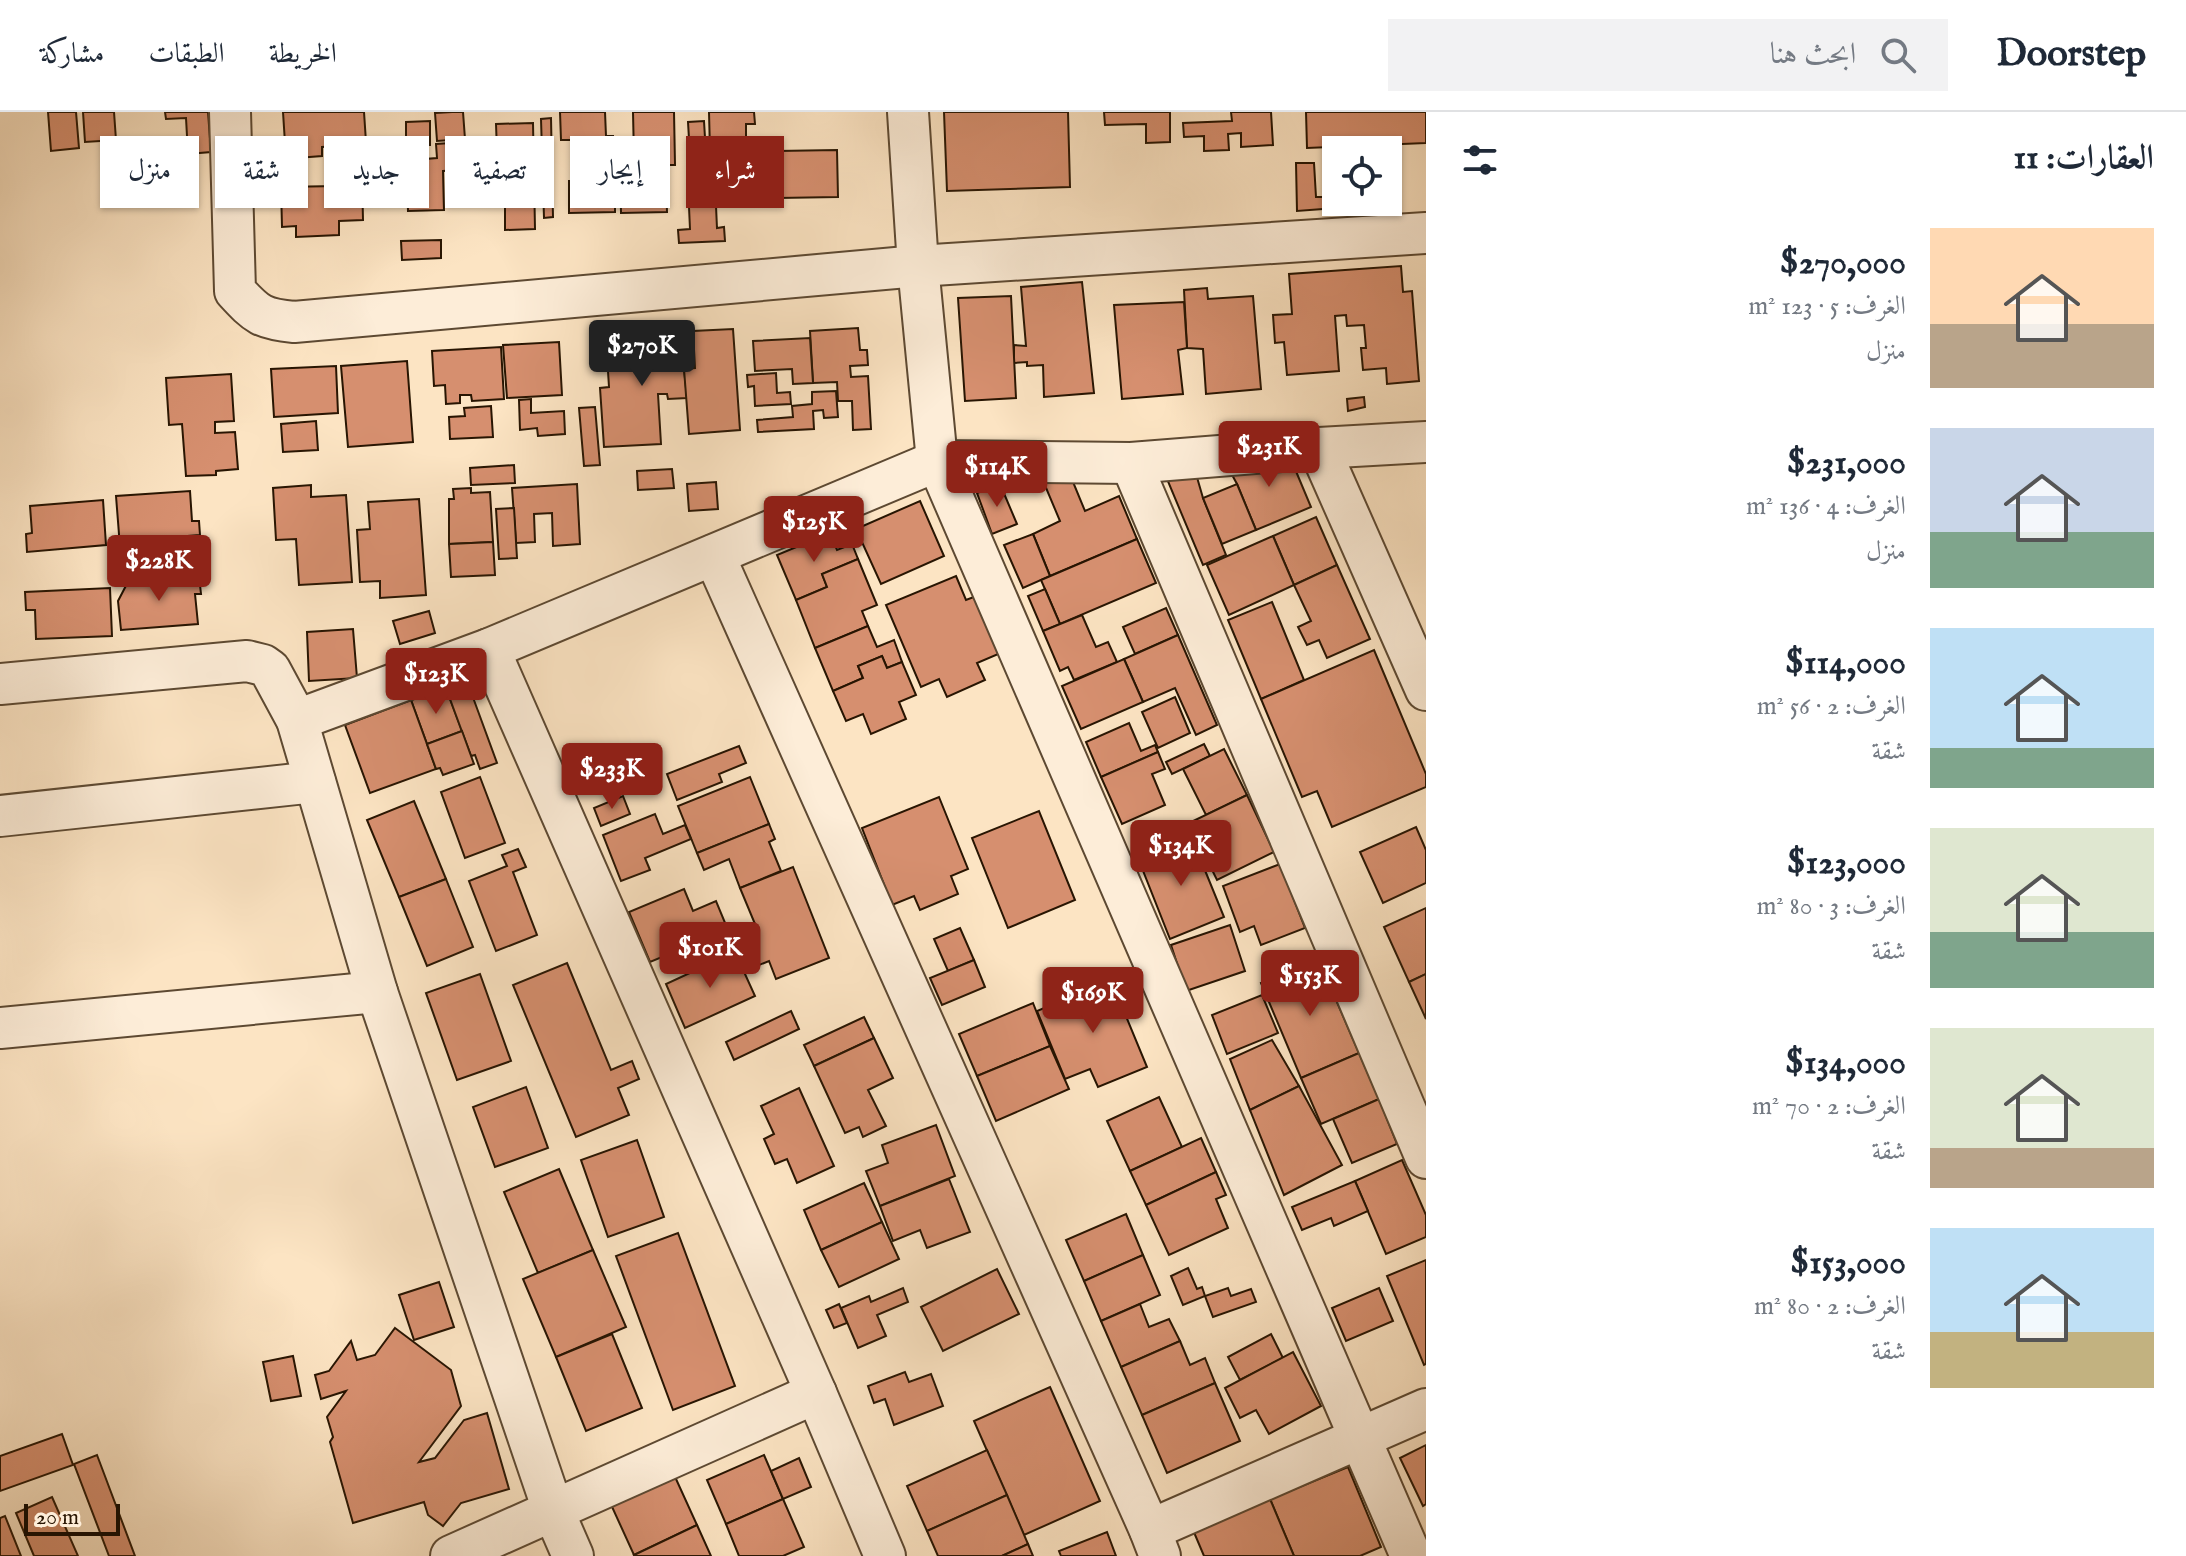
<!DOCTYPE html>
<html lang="ar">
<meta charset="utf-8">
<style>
:root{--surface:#fff;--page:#f2f2f3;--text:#1f2937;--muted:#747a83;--line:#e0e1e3;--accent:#8f2418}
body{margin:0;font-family:"IM FELL English",Amiri,serif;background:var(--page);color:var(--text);direction:rtl;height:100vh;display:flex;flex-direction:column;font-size:30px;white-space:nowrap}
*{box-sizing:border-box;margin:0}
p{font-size:26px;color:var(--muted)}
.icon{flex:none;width:44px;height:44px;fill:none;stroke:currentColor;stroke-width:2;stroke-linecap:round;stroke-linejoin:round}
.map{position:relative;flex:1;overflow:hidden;direction:ltr}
.panel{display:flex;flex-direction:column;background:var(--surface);width:760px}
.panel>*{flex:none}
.top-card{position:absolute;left:24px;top:24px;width:760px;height:72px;direction:rtl;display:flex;gap:16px}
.tools{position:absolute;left:1322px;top:24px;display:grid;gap:16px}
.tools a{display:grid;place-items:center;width:80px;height:80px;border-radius:0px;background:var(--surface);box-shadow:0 2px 6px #0004;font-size:40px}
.scale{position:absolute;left:24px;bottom:20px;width:96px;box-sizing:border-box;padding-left:8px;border:4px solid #281502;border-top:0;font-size:22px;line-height:28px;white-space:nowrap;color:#281502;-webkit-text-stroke:6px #fdedd8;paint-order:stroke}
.price{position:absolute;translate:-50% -68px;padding:0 18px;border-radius:8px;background:var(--accent);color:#fff;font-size:26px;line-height:52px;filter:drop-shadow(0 2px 4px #0008)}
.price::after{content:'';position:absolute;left:50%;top:48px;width:24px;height:18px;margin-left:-12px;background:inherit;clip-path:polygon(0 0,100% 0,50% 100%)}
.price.active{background:#222;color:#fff}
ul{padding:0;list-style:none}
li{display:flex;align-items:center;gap:24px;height:200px;padding:0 32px}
li span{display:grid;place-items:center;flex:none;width:224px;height:160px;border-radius:0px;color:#555}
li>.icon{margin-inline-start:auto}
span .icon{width:96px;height:96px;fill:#fffc;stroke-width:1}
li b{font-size:34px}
h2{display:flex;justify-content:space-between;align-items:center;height:96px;padding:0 32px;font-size:34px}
.tag{padding:0 28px;border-radius:0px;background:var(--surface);box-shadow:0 2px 6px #0004;font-size:28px;line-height:72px}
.tag.active{background:var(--accent);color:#fff}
header{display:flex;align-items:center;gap:48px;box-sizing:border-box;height:112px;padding:0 40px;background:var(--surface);border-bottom:2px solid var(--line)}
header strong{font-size:38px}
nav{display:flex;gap:44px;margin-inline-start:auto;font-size:28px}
.search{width:560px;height:72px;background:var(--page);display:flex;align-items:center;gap:20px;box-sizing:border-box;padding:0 28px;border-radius:0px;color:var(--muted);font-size:30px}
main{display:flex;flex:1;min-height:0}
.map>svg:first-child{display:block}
.building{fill:#d68f6f;stroke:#281502;stroke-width:2}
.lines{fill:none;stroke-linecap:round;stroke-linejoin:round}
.minor-casing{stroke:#5d4932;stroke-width:44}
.minor{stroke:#fdedd8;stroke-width:40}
</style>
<header>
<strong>Doorstep</strong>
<div class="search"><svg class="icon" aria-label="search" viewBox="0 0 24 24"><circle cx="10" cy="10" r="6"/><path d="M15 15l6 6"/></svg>ابحث هنا</div>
<nav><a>الخريطة</a><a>الطبقات</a><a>مشاركة</a></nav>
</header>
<main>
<section class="panel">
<h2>العقارات: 11<svg class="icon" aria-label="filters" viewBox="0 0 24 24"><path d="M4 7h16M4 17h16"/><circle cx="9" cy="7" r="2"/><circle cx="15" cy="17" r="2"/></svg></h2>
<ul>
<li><span style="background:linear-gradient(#ffd9b3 60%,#b9a48a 0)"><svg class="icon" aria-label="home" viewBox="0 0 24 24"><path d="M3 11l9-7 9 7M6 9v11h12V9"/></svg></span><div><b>$270,000</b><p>الغرف: 5 · 123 m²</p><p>منزل</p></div></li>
<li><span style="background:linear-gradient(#c9d6e8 65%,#7fa58c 0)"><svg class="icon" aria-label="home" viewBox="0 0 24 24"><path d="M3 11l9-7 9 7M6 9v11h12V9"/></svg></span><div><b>$231,000</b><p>الغرف: 4 · 136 m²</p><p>منزل</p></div></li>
<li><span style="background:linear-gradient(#bfe0f5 75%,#7fa58c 0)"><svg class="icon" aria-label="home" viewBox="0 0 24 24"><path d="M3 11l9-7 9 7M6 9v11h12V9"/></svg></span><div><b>$114,000</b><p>الغرف: 2 · 56 m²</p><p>شقة</p></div></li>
<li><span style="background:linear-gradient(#dfe7d0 65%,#7fa58c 0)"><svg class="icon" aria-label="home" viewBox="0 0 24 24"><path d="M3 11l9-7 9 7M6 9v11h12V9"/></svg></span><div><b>$123,000</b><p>الغرف: 3 · 80 m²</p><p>شقة</p></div></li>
<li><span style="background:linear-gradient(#dfe7d0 75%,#b9a48a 0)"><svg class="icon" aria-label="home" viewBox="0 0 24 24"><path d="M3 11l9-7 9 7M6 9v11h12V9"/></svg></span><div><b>$134,000</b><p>الغرف: 2 · 70 m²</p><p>شقة</p></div></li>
<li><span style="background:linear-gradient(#bfe0f5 65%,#c2b280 0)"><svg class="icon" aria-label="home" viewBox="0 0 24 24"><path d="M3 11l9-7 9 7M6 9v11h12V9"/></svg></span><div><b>$153,000</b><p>الغرف: 2 · 80 m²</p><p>شقة</p></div></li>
</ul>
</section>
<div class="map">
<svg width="1426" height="1444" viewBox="0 0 1426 1444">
<rect width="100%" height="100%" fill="#fce4c3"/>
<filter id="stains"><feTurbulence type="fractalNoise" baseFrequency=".0025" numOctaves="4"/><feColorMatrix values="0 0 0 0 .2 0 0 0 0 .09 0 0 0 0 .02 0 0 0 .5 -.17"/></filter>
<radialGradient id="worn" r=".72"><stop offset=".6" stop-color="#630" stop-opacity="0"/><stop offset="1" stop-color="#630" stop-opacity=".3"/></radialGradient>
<!-- building -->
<g class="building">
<polygon points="48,0 76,0 79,36 51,39"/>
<polygon points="83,0 114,0 116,28 85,30"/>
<polygon points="165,0 208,0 211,40 188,42 186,6 166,7"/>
<polygon points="283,0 364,0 366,30 343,31 343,34 322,35 322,44 297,46 296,30 285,31"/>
<polygon points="452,0 463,0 465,27 437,29 435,1"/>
<polygon points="560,0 605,0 606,24 613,24 614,64 593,65 593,82 615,81 615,100 569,101 569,69 581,69 580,28 561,28"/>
<polygon points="633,0 674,0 675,53 657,53 657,67 666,67 667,100 621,101 620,47 634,46"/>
<polygon points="709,0 754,0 755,12 746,12 746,26 727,26 727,38 710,39"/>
<polygon points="944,0 1068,0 1070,75 947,79"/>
<polygon points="1104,0 1170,0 1170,30 1146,31 1146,12 1105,13"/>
<polygon points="1231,0 1271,0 1273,33 1241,35 1241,21 1228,22 1229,38 1204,39 1204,24 1184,25 1183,11 1232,9"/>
<polygon points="1306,0 1426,0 1426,31 1307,36"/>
<polygon points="551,6 553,105 544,106 541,7"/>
<polygon points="430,9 430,33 423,33 422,25 413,26 413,38 423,38 423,49 406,50 406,10"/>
<polygon points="704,9 709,94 716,94 717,116 724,115 725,129 679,131 678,118 690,117 689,95 693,95 688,10"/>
<polygon points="533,11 535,117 505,118 505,87 471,88 471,68 498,67 496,12"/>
<polygon points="465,30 465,58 443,59 444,98 408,99 407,63 425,62 425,47 437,46 436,32"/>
<polygon points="768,33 771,70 730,73 731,79 718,80 716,53 732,51 730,36"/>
<polygon points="837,38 838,85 778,86 777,39"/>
<polygon points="1296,51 1314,51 1316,85 1336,85 1336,96 1297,99"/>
<polygon points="362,62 363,108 339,109 339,123 296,125 296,114 282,115 281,75 337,74 337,63"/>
<polygon points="441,128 441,146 402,148 401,129"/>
<polygon points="1401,154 1403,180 1412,179 1419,269 1387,272 1386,256 1363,258 1361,236 1366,236 1364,213 1347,214 1346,203 1335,204 1339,259 1287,263 1284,230 1275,231 1273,203 1292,202 1289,162"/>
<polygon points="1082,170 1094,281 1044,285 1043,253 1027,254 1027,250 1014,251 1014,233 1026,234 1021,175"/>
<polygon points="1207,176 1208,187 1253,184 1261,277 1206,282 1203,237 1187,236 1184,178"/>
<polygon points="1011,184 1016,286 965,289 958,186"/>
<polygon points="1184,190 1187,236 1178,238 1183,282 1122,287 1114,193"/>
<polygon points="693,214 695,256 684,257 687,286 668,287 667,282 658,282 661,332 604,335 600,276 609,275 606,228 659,225 660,240 683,239 682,215"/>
<polygon points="858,216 860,238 867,238 868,253 850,254 851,265 868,264 871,317 853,318 852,289 838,289 837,270 813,271 810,219"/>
<polygon points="733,217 740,318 689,322 684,257 695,256 693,219"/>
<polygon points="810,226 813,271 793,272 792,257 755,259 753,229"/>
<polygon points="559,230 562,283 507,286 503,233"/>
<polygon points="501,235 504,287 472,289 471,283 460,283 460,291 446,292 445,273 434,274 432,239"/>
<polygon points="407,249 413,330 348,335 341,254"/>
<polygon points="336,254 338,301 274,305 271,257"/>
<polygon points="776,261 777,281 790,280 791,292 755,294 754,274 748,275 747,263"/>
<polygon points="231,262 234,309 215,310 215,321 235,320 238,357 216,359 216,363 186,364 182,312 169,313 166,266"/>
<polygon points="836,279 838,305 824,306 823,298 813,299 814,317 758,320 757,308 793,305 792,294 812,292 812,280"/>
<polygon points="1364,285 1365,295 1348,299 1347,287"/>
<polygon points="531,287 531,301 564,299 565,322 538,324 537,316 520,318 519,288"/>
<polygon points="491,294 493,325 450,327 449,305 465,304 464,296"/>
<polygon points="595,295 600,353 584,354 579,296"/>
<polygon points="316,309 318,338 283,340 281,312"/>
<polygon points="1290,345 1311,395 1256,418 1237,372 1224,348"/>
<polygon points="514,353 515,371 471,373 470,356"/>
<polygon points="1066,353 1085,399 1119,384 1137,427 1050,464 1033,422 1060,409 1041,364"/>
<polygon points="1162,355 1194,355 1203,386 1226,443 1203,453"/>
<polygon points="672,357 674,376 638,378 637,359"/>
<polygon points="716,370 718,397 689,399 687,372"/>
<polygon points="577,372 580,432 553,434 552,401 534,402 535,430 516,431 512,376"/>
<polygon points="1000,372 1017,412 992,422 977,381"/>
<polygon points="1237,372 1256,418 1222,432 1203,386"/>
<polygon points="311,373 311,385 346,383 352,470 299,473 296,427 276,428 273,376"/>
<polygon points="471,376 471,381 490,380 493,430 449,432 449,387 454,387 453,377"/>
<polygon points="190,379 192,409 199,409 200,423 150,427 150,433 120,435 116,384"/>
<polygon points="419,387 426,483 380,486 380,469 360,470 357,418 370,417 368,390"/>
<polygon points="103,388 106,433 27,440 26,422 32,421 30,394"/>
<polygon points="920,389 944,444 881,472 856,417"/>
<polygon points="514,396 517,446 499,447 496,397"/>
<polygon points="1316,405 1337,453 1294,473 1273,424"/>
<polygon points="830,421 837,438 852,432 858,447 822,462 827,475 796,488 777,443"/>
<polygon points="1033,422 1050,464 1023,476 1004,433"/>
<polygon points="1273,424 1294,473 1229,503 1207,453"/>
<polygon points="1137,427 1156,471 1060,512 1041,468"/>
<polygon points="493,430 495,463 451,465 449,432"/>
<polygon points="858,447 877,493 862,499 868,514 815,536 796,488 827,475 822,462"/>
<polygon points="1337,453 1370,527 1327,546 1319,528 1307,533 1298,515 1311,509 1294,473"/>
<polygon points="147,464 147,469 199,464 201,482 195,482 198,512 121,518 118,489 130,466"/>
<polygon points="956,464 966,488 979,483 1003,540 977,551 985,568 947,585 939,567 921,575 886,493"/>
<polygon points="110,476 112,524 36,527 35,498 26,498 25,480"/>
<polygon points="1045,477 1060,512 1043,519 1028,484"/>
<polygon points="1272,490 1304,568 1261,587 1228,508"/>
<polygon points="1166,496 1178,523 1135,542 1123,515"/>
<polygon points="429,499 435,521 400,532 393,509"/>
<polygon points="1082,503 1096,535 1108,530 1117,550 1074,568 1068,555 1060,559 1043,519"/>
<polygon points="868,514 877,535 894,528 902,550 887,556 882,544 858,554 863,566 833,579 815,536"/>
<polygon points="353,517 357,566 309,569 307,520"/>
<polygon points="1178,523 1217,613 1196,623 1175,576 1143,590 1124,547"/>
<polygon points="1374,538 1426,662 1426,675 1332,715 1317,679 1302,685 1261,587"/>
<polygon points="882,544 887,556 902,550 916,583 899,590 906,607 871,622 863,602 846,609 833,579 863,566 858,554"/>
<polygon points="1124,547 1143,590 1081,617 1062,574"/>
<polygon points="446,576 462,619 427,632 411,588"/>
<polygon points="471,580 497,651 480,657 475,643 471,644 450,587"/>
<polygon points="1175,585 1190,621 1158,636 1142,600"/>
<polygon points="411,588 436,657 370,681 345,613"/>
<polygon points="1129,611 1141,639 1155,633 1158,640 1101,665 1086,630"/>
<polygon points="462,619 474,652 443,663 440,656 436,657 427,632"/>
<polygon points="1204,632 1210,644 1172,662 1166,650"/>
<polygon points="739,634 746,651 719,662 722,670 677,688 667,662"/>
<polygon points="1224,637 1247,683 1206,703 1183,657"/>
<polygon points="1158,640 1165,657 1152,662 1165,693 1122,712 1101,665"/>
<polygon points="480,665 505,731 465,746 441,680"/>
<polygon points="750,665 769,712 697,741 678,694"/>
<polygon points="1247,683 1274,740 1217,768 1189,711"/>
<polygon points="623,684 630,702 601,714 594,696"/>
<polygon points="939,685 968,757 951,764 958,782 920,798 914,784 892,793 862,716"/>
<polygon points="414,689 446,767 399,785 367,708"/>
<polygon points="1039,699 1075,788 1008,816 972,726"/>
<polygon points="655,702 663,722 685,713 691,727 645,746 650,758 621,769 603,723"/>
<polygon points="769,712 775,727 769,730 781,759 740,776 729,747 704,758 697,741"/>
<polygon points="1416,715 1426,738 1426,771 1383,791 1360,740"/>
<polygon points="1191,724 1224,805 1170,827 1138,746"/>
<polygon points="518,737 526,755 513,760 537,823 496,839 469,769 507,754 502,743"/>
<polygon points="1280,752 1305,816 1261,833 1254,814 1240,820 1223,774"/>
<polygon points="793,755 829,846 776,867 769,849 749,857 734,821 755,812 740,776"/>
<polygon points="446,767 473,835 427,854 399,785"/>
<polygon points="684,777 693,799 716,789 728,818 650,850 629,800"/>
<polygon points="1426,796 1426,862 1409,870 1384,815"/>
<polygon points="1230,813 1245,859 1186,879 1171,833"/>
<polygon points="960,816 974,848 948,859 934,827"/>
<polygon points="735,840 755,884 685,916 666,872"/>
<polygon points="1318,846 1359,941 1301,966 1261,871"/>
<polygon points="974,848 985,875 942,893 930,866"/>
<polygon points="567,851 611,958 632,949 639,967 618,976 629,1003 576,1025 513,873"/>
<polygon points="480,862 511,949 457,968 426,881"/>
<polygon points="1426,862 1426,907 1409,870"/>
<polygon points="1111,868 1147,955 1098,975 1090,957 1065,967 1037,899"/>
<polygon points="1262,883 1278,921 1227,942 1212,903"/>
<polygon points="1033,891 1050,934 977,964 959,922"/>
<polygon points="791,899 799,917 734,948 726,930"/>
<polygon points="864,905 874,926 814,954 804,933"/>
<polygon points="874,926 893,966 868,978 886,1014 863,1025 859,1015 845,1021 814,954"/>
<polygon points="1272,928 1299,974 1250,998 1230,947"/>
<polygon points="1050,934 1069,977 996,1009 977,964"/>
<polygon points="1359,941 1379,987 1321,1012 1301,966"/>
<polygon points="1299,974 1342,1053 1284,1083 1250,998"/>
<polygon points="526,975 548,1036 495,1055 473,995"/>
<polygon points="799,976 834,1054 797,1071 787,1047 775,1052 764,1027 774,1022 761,994"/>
<polygon points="1159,985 1182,1035 1130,1059 1107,1009"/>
<polygon points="1379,987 1397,1032 1352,1051 1333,1007"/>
<polygon points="936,1013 955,1064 880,1094 866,1059 888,1051 882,1033"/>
<polygon points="1201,1026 1216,1060 1146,1093 1130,1059"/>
<polygon points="637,1028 664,1105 608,1125 581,1048"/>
<polygon points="1402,1048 1426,1103 1426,1125 1386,1142 1355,1069"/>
<polygon points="559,1057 593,1138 538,1161 504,1080"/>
<polygon points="1216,1060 1226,1083 1216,1087 1228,1116 1169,1143 1146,1093"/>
<polygon points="949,1067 970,1120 927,1136 920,1118 893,1129 880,1094"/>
<polygon points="1355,1069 1368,1099 1334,1114 1331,1106 1302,1118 1292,1095"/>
<polygon points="864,1071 882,1110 821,1138 804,1098"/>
<polygon points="1126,1102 1143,1143 1084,1169 1066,1128"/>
<polygon points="882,1110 899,1147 839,1175 821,1138"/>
<polygon points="678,1121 735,1274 673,1298 616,1144"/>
<polygon points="593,1138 626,1215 556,1245 523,1167"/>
<polygon points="1143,1143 1160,1183 1101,1209 1084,1169"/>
<polygon points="1426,1148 1426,1252 1424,1253 1387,1164"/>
<polygon points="1188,1156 1197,1177 1202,1175 1205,1184 1183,1193 1171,1164"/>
<polygon points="997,1157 1019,1202 943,1239 921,1195"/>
<polygon points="439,1170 454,1215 414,1228 399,1183"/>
<polygon points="903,1176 908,1190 877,1203 886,1224 858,1236 841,1196 869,1184 871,1190"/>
<polygon points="1228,1176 1231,1184 1251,1177 1256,1190 1213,1205 1205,1184"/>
<polygon points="1379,1176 1393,1209 1346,1229 1332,1196"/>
<polygon points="839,1192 847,1211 834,1216 826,1198"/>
<polygon points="1140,1192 1149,1215 1169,1207 1180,1229 1121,1255 1101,1209"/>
<polygon points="395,1216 451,1258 461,1294 419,1350 435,1346 464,1308 487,1301 509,1377 461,1391 443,1414 428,1403 424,1390 353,1411 330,1330 333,1325 327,1305 346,1279 321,1287 315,1263 329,1259 351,1229 357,1248 375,1243"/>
<polygon points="612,1222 642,1296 586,1319 556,1245"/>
<polygon points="1271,1222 1283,1246 1240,1268 1228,1245"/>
<polygon points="1180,1229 1190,1253 1205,1246 1215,1271 1142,1303 1121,1255"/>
<polygon points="1293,1240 1321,1294 1269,1322 1256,1298 1240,1306 1225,1276"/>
<polygon points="293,1244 301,1284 271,1289 263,1250"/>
<polygon points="905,1260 909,1270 931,1262 943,1294 894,1313 885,1287 874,1291 868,1274"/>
<polygon points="1215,1271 1240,1329 1167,1361 1142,1303"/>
<polygon points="1050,1275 1100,1389 1024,1423 974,1309"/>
<polygon points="62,1322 73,1353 0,1379 0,1344"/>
<polygon points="1426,1333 1426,1392 1423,1394 1400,1346"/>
<polygon points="987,1338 1007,1383 927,1419 907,1374"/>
<polygon points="97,1343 135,1444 109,1444 74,1352"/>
<polygon points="764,1343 783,1387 726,1412 707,1368"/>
<polygon points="799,1346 811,1375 783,1387 771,1359"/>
<polygon points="1348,1355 1381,1435 1360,1444 1294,1444 1270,1387"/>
<polygon points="671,1356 697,1413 634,1443 608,1386"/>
<polygon points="1007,1383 1028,1432 1002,1444 938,1444 927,1419"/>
<polygon points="52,1385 78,1444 34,1444 16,1401"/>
<polygon points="783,1387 804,1435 783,1444 739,1444 726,1412"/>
<polygon points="1270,1387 1294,1444 1204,1444 1193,1418"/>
<polygon points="5,1404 21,1444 0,1444 0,1406"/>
<polygon points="697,1413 711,1444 635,1444 634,1443"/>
<polygon points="1107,1420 1116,1444 1061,1444 1059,1439"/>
<polygon points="1028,1432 1033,1444 1002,1444"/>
</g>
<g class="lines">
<!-- minor casing -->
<g class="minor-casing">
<g id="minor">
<path d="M 230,0 L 235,179 C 257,203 262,207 294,210 L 918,154 L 1426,121"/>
<polyline points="908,0 918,154 937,349 1411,1444"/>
<polyline points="1319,336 1426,578"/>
<polyline points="1131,351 1426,1046"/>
<polyline points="714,443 1150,1418 1160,1444"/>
<polyline points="489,537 816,1281 885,1444"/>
<polyline points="0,572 247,549 263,553 270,558 297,608 377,880 553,1398 573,1444"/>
<polyline points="297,608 489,537 937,349 1131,351 1319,336 1426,330"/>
<polyline points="0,704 315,670"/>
<polyline points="0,916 377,880"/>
<polyline points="1150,1418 1426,1297"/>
<polyline points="451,1444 816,1281"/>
</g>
</g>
<!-- minor -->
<use href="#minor" class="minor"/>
</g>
<rect width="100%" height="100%" filter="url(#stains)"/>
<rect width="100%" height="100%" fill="url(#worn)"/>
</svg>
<div class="tools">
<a><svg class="icon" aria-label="locate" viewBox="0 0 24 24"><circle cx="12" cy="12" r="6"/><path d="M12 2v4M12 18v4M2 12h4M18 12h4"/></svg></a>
</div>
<div class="scale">20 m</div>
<b class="price active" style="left:642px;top:276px">$270K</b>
<b class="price" style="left:1269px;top:377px">$231K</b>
<b class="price" style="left:997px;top:397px">$114K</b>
<b class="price" style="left:814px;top:452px">$125K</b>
<b class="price" style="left:159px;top:491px">$228K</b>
<b class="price" style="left:436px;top:604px">$123K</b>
<b class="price" style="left:612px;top:699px">$233K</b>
<b class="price" style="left:1181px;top:776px">$134K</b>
<b class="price" style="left:710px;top:878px">$101K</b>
<b class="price" style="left:1310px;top:906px">$153K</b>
<b class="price" style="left:1093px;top:923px">$169K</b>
<div class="top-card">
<a class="tag active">شراء</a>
<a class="tag">إيجار</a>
<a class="tag">تصفية</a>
<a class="tag">جديد</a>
<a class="tag">شقة</a>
<a class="tag">منزل</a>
</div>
</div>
</main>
